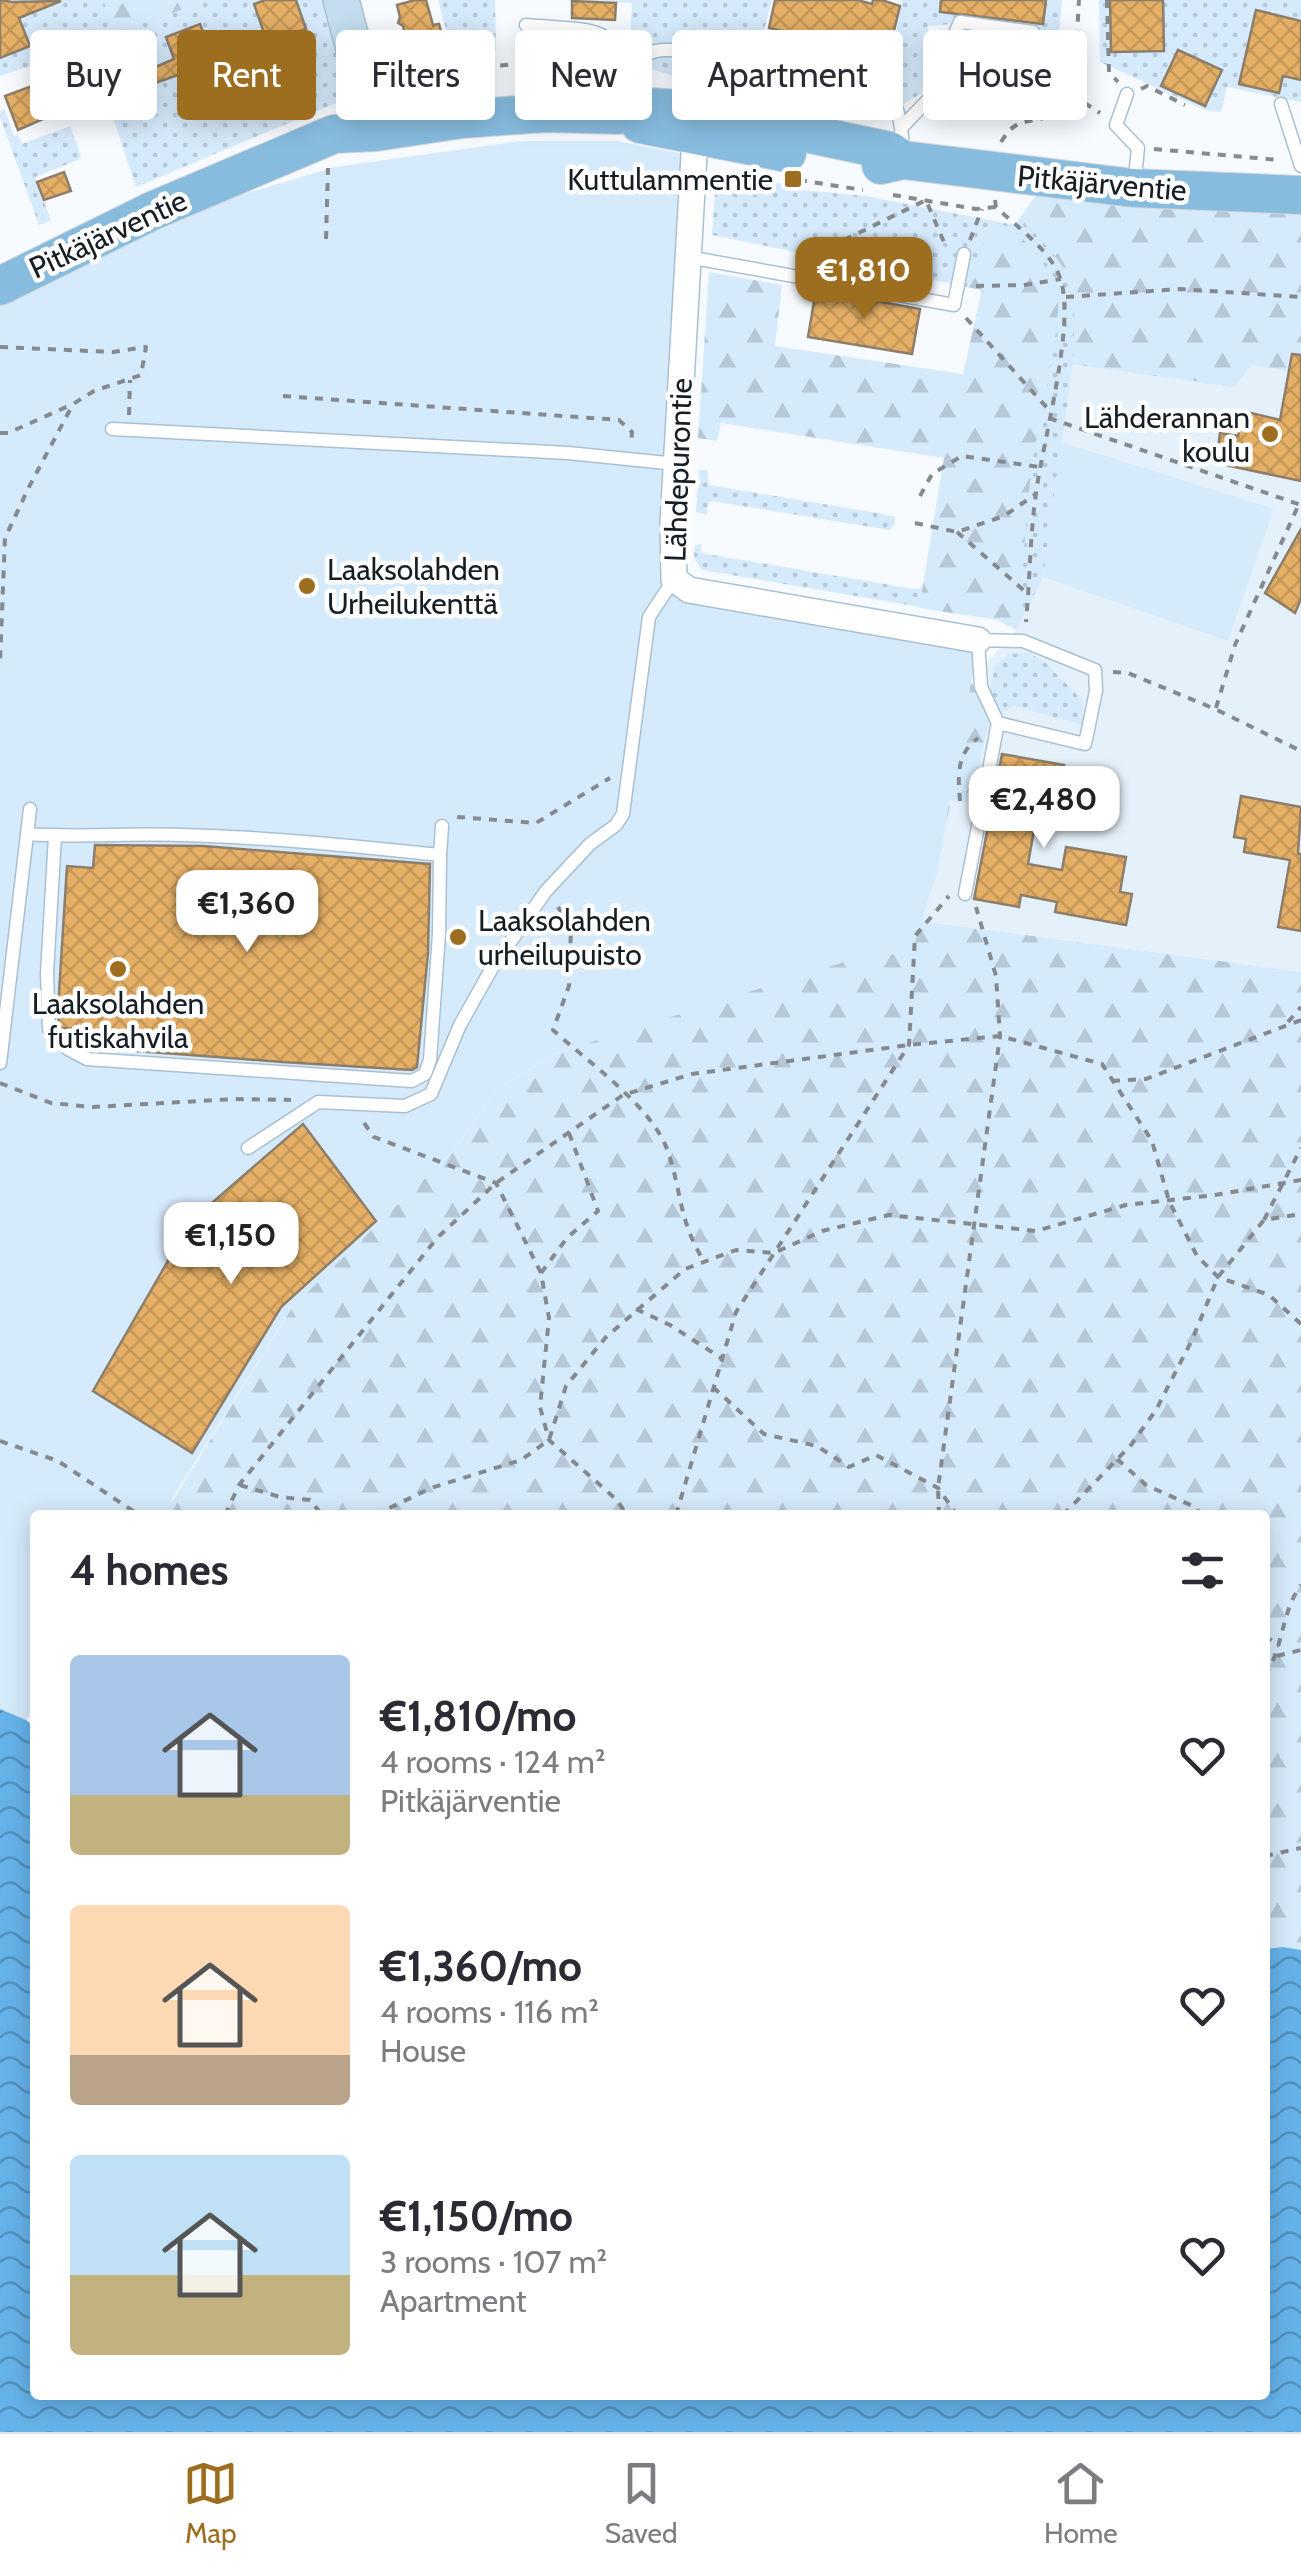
<!DOCTYPE html>
<meta charset="utf-8">
<style>
:root{--surface:#fff;--page:#f2f2f3;--text:#2b2b33;--muted:#7c7c81;--line:#e1e1e2;--accent:#9d6d20}
body{margin:0;font-family:Cabin,sans-serif;background:var(--page);color:var(--text);height:100vh;display:flex;flex-direction:column;font-size:38px;white-space:nowrap}
*{box-sizing:border-box;margin:0}
p{font-size:32px;color:var(--muted)}
.icon{flex:none;width:55px;height:55px;fill:none;stroke:currentColor;stroke-width:2;stroke-linecap:round;stroke-linejoin:round}
.map{position:relative;flex:1;overflow:hidden}
.details{position:absolute;left:30px;top:1510px;width:1240px;height:890px;display:flex;flex-direction:column;background:var(--surface);border-radius:10px;box-shadow:0 5px 25px #0003}
.details>*{flex:none}
.guide{position:absolute;left:30px;top:30px;width:1242px;height:90px;display:flex;gap:20px}
.price{position:absolute;translate:-50% -85px;padding:0 22px;border-radius:20px;background:#fff;color:#222;font-size:32px;line-height:65px;filter:drop-shadow(0 2px 5px #0008)}
.price::after{content:'';position:absolute;left:50%;top:60px;width:30px;height:22px;margin-left:-15px;background:inherit;clip-path:polygon(0 0,100% 0,50% 100%)}
.price.active{background:var(--accent);color:#fff}
ul{padding:0;list-style:none}
li{display:flex;align-items:center;gap:30px;height:250px;padding:0 40px}
li span{display:grid;place-items:center;flex:none;width:280px;height:200px;border-radius:10px;color:#555}
li>.icon{margin-inline-start:auto}
span .icon{width:120px;height:120px;fill:#fffc;stroke-width:1}
li b{font-size:42px}
h2{display:flex;justify-content:space-between;align-items:center;height:120px;padding:0 40px;font-size:42px}
.tag{padding:0 35px;border-radius:10px;background:var(--surface);box-shadow:0 5px 25px #0003;font-size:35px;line-height:90px}
.tag.active{background:var(--accent);color:#fff}
.tab-bar{display:flex;justify-content:space-around;align-items:center;height:140px;border-top:2px solid var(--line);background:var(--surface);font-size:28px;color:var(--muted)}
.tab-bar a{display:grid;justify-items:center;gap:5px}
.tab-bar .active{color:var(--accent)}
.map>svg:first-child{display:block}
.built{fill:#e5f1fa}
.green{fill:url(#green-dots)}
.forest{fill:url(#forest-firs)}
.pitch{fill:#d5eafb}
.water{fill:url(#water-waves)}
.building{fill:url(#building-cross-hatch);stroke:#8d7e6b;stroke-width:2.5}
.lines{fill:none;stroke-linecap:round;stroke-linejoin:round}
.lane-casing{stroke:#aac0d1;stroke-width:15}
.street-casing{stroke:#aac0d1;stroke-width:28}
.secondary-casing{stroke:#aac0d1;stroke-width:38}
.primary-casing{stroke:#d5d6d8;stroke-width:40}
.path{stroke:#848a8f;stroke-width:4;stroke-dasharray:8 8;stroke-linecap:butt}
.lane{stroke:#fff;stroke-width:12}
.street{stroke:#fff;stroke-width:25}
.secondary{stroke:#c3ddef;stroke-width:35}
.primary{stroke:#87bcdf;stroke-width:38}
.poi-dot{fill:#9d6d20;stroke:#fff;stroke-width:4}
.labels{text-anchor:middle;dominant-baseline:central;stroke-width:9;stroke-linejoin:round;paint-order:stroke}
.poi-label{font-size:30px;fill:#161e24;stroke:#fff;text-anchor:end}
.street-label{font-size:30px;fill:#161e24;stroke:#fff}
</style>
<div class="map">
<svg width="1301" height="2432" viewBox="0 0 1301 2432">
<defs>
<pattern id="green-dots" width="8" height="8" patternUnits="userSpaceOnUse" patternTransform="scale(2.5)"><rect width="8" height="8" fill="#d5eafb"/><path d="M2 2h.1M6 6h.1" fill="none" stroke="#b6c8d7" stroke-width="1.8" stroke-linecap="round"/></pattern>
<pattern id="forest-firs" width="22" height="20" patternUnits="userSpaceOnUse" patternTransform="scale(2.5)"><rect width="22" height="20" fill="#d5eafb"/><path d="M5 1l3.5 6h-7zM16 11l3.5 6h-7z" fill="#b6c8d7"/></pattern>
<pattern id="water-waves" width="16" height="10" patternUnits="userSpaceOnUse" patternTransform="scale(2.5)"><rect width="16" height="10" fill="#65b2e9"/><path d="M0 5q4-4 8 0t8 0" fill="none" stroke="#5290bd"/></pattern>
<pattern id="building-cross-hatch" width="8" height="8" patternUnits="userSpaceOnUse" patternTransform="scale(2.5)"><rect width="8" height="8" fill="#e5b066"/><path d="M0 0l8 8M0 8l8-8" fill="none" stroke="#c49758"/></pattern>
</defs>
<rect width="100%" height="100%" fill="#f7fbff"/>
<!-- built -->
<polygon class="built" points="1073,363 1232,387 1252,365 1301,373 1301,972 920,921 937,872 951,799 987,663 1016,630 1043,577"/>
<!-- green -->
<g class="green">
<polygon points="0,0 103,0 118,31 209,0 327,0 353,96 136,187 107,99 80,105 62,56 0,76"/>
<polygon points="438,0 495,0 496,50 390,81 385,70 451,48"/>
<polygon points="561,0 772,0 755,65 713,53 706,41 671,46 671,54 698,74 696,82 640,66 629,57 632,3"/>
<polygon points="902,0 1062,0 1056,68 1033,83 971,103 979,28 951,24 928,26 922,93 902,105 878,64 892,55"/>
<polygon points="1099,0 1301,0 1301,102 1227,87 1221,112 1205,110 1100,62"/>
<polygon points="5,109 14,137 19,136 22,144 70,126 81,156 78,160 35,177 51,220 39,225 0,117 0,111"/>
<path d="M 729,172 L 760,175 L 792,189 L 866,196 L 1015,225 L 1037,194 L 1301,373 L 1252,365 L 1233,387 L 1073,364 L 1043,577 L 1016,630 L 998,620 L 702,570 C 696,562 692,557 695,546 L 701,544 L 701,553 L 914,589 L 924,588 L 945,458 L 982,290 L 712,235 L 715,191 L 720,177 Z"/>
<polygon points="699,470 707,470 709,485 883,514 895,517 895,523 890,530 712,501 708,503 707,515 696,512"/>
<polygon points="1029,653 1046,663 1083,701 1082,725 1014,706 1002,712 990,691 995,667 1008,654"/>
</g>
<!-- forest -->
<g class="forest">
<polygon points="103,0 209,0 118,32"/>
<path d="M 1037,194 L 1301,209 L 1301,373 L 1252,365 L 1233,387 L 1073,363 C 1076,282 1079,276 1020,219 Z"/>
<path d="M 992,221 C 1019,226 1049,265 1057,292 C 1064,317 1038,427 1033,460 C 1025,514 1023,568 1020,622 L 1016,630 L 998,620 L 919,608 L 944,458 L 721,423 L 717,441 L 698,438 L 709,272 L 782,285 L 775,346 L 963,374 L 982,290 L 967,287 Z"/>
<polygon points="953,646 990,719 970,803 951,800 937,872 920,921 1301,972 1301,1950 1283,1947 1265,1949 1265,1515 35,1515 0,1252 172,1502 293,1306 454,1150 497,1089 554,1054 576,1047"/>
</g>
<!-- pitch -->
<g class="pitch">
<polygon points="520,141 617,141 694,156 674,579 913,630 976,655 937,872 912,952 850,960 554,1054 497,1089 454,1150 293,1306 162,1515 35,1515 35,1705 26,1720 0,1709 0,305 214,203 335,167"/>
<polygon points="1061,442 1274,509 1228,641 1043,577"/>
</g>
<!-- water -->
<polygon class="water" points="0,1709 26,1720 35,1727 35,2395 1265,2395 1265,1949 1283,1947 1301,1950 1301,2432 0,2432"/>
<!-- building -->
<g class="building">
<polygon points="0,0 12,2 61,1 19,18 30,46 0,58"/>
<polygon points="265,0 296,0 306,29 267,42 254,4"/>
<polygon points="415,0 426,0 433,25 439,24 446,49 418,57 413,36 406,38 403,26 398,23 400,17 397,5"/>
<polygon points="775,0 858,0 872,4 873,0 882,0 900,6 890,47 822,33 820,39 769,28"/>
<polygon points="941,0 1046,0 1043,24 940,12"/>
<polygon points="1110,0 1163,0 1164,51 1111,52"/>
<polygon points="572,1 616,3 615,20 572,18"/>
<polygon points="1256,10 1301,21 1301,80 1283,76 1279,93 1239,84"/>
<polygon points="200,24 214,62 147,86 151,95 118,104 103,65 135,53 142,73 174,59 166,37"/>
<polygon points="717,50 737,51 736,80 716,79"/>
<polygon points="1178,50 1222,70 1205,106 1161,86"/>
<polygon points="40,83 52,115 18,130 5,96"/>
<polygon points="64,172 71,191 44,200 37,182"/>
<polygon points="816,290 920,309 912,354 808,337"/>
<polygon points="1292,354 1301,355 1301,481 1216,463 1220,433 1238,436 1243,411 1280,420"/>
<polygon points="1301,529 1301,599 1295,613 1265,593"/>
<polygon points="1002,754 1064,765 1055,817 1037,813 1028,864 1062,870 1066,847 1126,857 1120,892 1132,894 1126,925 1055,912 1057,902 1021,895 1019,907 974,899"/>
<polygon points="1241,796 1301,807 1298,854 1301,854 1301,931 1278,927 1290,860 1244,852 1246,839 1234,837"/>
<polygon points="95,845 204,846 430,864 428,953 417,1067 412,1070 282,1062 85,1047 86,1030 62,1028 59,1025 58,1009 67,866 93,868"/>
<polygon points="303,1124 376,1221 281,1307 192,1453 93,1391 191,1221"/>
</g>
<g class="lines">
<!-- lane casing -->
<g class="lane-casing">
<g id="lane">
<path d="M 526,25 C 608,32 624,21 619,112"/>
<path d="M 762,64 L 880,76 C 898,101 902,123 903,153"/>
<path d="M 621,74 C 655,42 663,49 706,55"/>
<polyline points="1127,94 1116,125 1138,148 1134,186"/>
<polyline points="1281,104 1301,166"/>
<polyline points="902,127 946,81 951,42 960,22 1033,32"/>
<polyline points="688,257 954,305 964,254"/>
<polyline points="112,429 568,453 677,464"/>
<polygon points="978,640 1023,641 1095,670 1096,691 1085,744 998,723 981,687"/>
<path d="M 27,834 C 78,838 129,833 180,835 C 267,837 354,846 440,855 L 442,826"/>
<polyline points="55,836 47,973 49,1029 68,1049 87,1059 412,1081 425,1074 430,1060 439,934 440,855"/>
<polyline points="965,894 998,723"/>
<polyline points="0,1063 30,809"/>
<polyline points="248,1148 318,1102 405,1106 431,1094 460,1025 492,968 546,891 590,844 616,825 623,814 649,617 674,579"/>
</g>
</g>
<!-- street casing -->
<g class="street-casing">
<polyline id="street" points="696,120 673,523 674,579 689,590 978,640"/>
</g>
<!-- secondary casing -->
<g class="secondary-casing">
<polyline id="secondary" points="341,0 376,132"/>
</g>
<!-- primary casing -->
<g class="primary-casing">
<g id="primary">
<polyline points="640,124 787,153"/>
<polyline points="881,165 903,160 1133,188 1301,195"/>
<polyline points="0,286 152,211 334,134 376,132 462,119 546,113 619,115 649,107 697,110 890,151 903,160"/>
</g>
</g>
<!-- path -->
<g class="path">
<polyline points="1107,0 1109,72 1118,82"/>
<polyline points="1141,89 1147,86 1185,105"/>
<polyline points="1071,94 1100,113"/>
<polyline points="393,95 469,68 518,64 604,68"/>
<path d="M 1001,142 C 1016,118 1023,124 1047,117 C 1081,106 1076,31 1079,0"/>
<polyline points="1154,149 1279,160"/>
<polyline points="799,180 863,190"/>
<polyline points="893,195 976,209 996,207"/>
<path d="M 995,200 L 996,207 C 1018,228 1053,252 1061,281 C 1075,327 1043,441 1036,493 C 1030,535 1030,579 1026,622"/>
<polyline points="326,239 328,168"/>
<polyline points="970,240 982,209"/>
<polyline points="801,261 926,200 946,247"/>
<polyline points="976,286 1024,285 1061,279"/>
<polyline points="1066,297 1180,289 1301,297"/>
<polyline points="966,318 1050,411"/>
<polyline points="0,347 113,352 146,347 141,375 94,391 73,404 29,487 5,538 0,661"/>
<polyline points="283,396 619,420 632,432 631,444"/>
<polyline points="129,415 130,380"/>
<polyline points="1049,418 1301,505"/>
<polyline points="0,433 8,433 73,404"/>
<polyline points="920,496 932,474 962,456 1040,467"/>
<polyline points="915,523 957,532 1004,516 1036,494"/>
<polyline points="957,532 1028,594"/>
<polyline points="1113,672 1128,673 1215,709 1301,751"/>
<polyline points="1216,708 1235,645 1299,504"/>
<path d="M 960,801 C 958,776 956,754 978,738"/>
<polyline points="457,817 536,823 610,778"/>
<path d="M 558,907 L 571,928 L 569,986 L 553,1030 C 588,1062 654,1108 668,1152 C 682,1193 679,1222 704,1261"/>
<polyline points="1288,1022 1301,1007"/>
<polyline points="1112,1081 1146,1079 1301,1020"/>
<polyline points="0,1083 51,1103 93,1107 235,1099 291,1100"/>
<polyline points="364,1123 374,1137 496,1183 541,1273 549,1318 540,1407 549,1440 617,1500 627,1515"/>
<polyline points="1264,1220 1301,1148"/>
<polyline points="541,1273 567,1238 598,1211 569,1133"/>
<polyline points="636,1309 670,1325 721,1358"/>
<polyline points="713,1387 764,1434 817,1446 849,1467 876,1455 938,1488 957,1515"/>
<polyline points="0,1441 58,1461 139,1515"/>
<polyline points="1117,1459 1146,1485 1197,1508 1199,1515"/>
<polyline points="240,1485 280,1497 310,1500 322,1515"/>
<polyline points="225,1515 239,1485 437,1238 496,1183 623,1095 692,1074 909,1045 1000,1036 1102,1064 1152,1141 1169,1201 1197,1256 1218,1277 1269,1295 1301,1324"/>
<polyline points="375,1515 431,1488 521,1460 549,1440 566,1386 606,1337 685,1269 736,1250 774,1253 822,1231 889,1215 1036,1231 1126,1205 1215,1195 1301,1180"/>
<polyline points="676,1515 736,1312 909,1045 915,936 949,896"/>
<polyline points="939,1515 938,1488 1000,1036 996,976 976,907"/>
<polyline points="1063,1515 1131,1445 1156,1410 1192,1340 1218,1277 1264,1220 1301,1214"/>
<polyline points="1265,1636 1279,1646"/>
<polyline points="1277,1656 1301,1650"/>
<path d="M 1265,1675 C 1284,1647 1281,1612 1301,1585"/>
<polyline points="1265,1856 1301,1848"/>
</g>
<!-- lane -->
<use href="#lane" class="lane"/>
<!-- street -->
<use href="#street" class="street"/>
<!-- secondary -->
<use href="#secondary" class="secondary"/>
<!-- primary -->
<use href="#primary" class="primary"/>
</g>
<!-- markers -->
<g class="poi-dot">
<rect x="783" y="169" width="20" height="20" rx="5"/>
<circle cx="1270" cy="434" r="10"/>
<circle cx="307" cy="586" r="10"/>
<circle cx="458" cy="937" r="10"/>
<circle cx="118" cy="969" r="10"/>
</g>
<g class="labels">
<!-- poi labels -->
<g class="poi-label">
<text x="773" y="179">Kuttulammentie</text>
<text x="1250" y="417">Lähderannan<tspan x="1250" dy="34">koulu</tspan></text>
<text x="327" y="569" text-anchor="start">Laaksolahden<tspan x="327" dy="34">Urheilukenttä</tspan></text>
<text x="478" y="920" text-anchor="start">Laaksolahden<tspan x="478" dy="34">urheilupuisto</tspan></text>
<text x="118" y="1003" text-anchor="middle">Laaksolahden<tspan x="118" dy="34">futiskahvila</tspan></text>
</g>
<!-- street labels -->
<g class="street-label">
<text transform="translate(1102 183) rotate(5)">Pitkäjärventie</text>
<text transform="translate(108 234) rotate(-25)">Pitkäjärventie</text>
<text transform="translate(678 470) rotate(-88)">Lähdepurontie</text>
</g>
</g>
</svg>
<b class="price active" style="left:864px;top:322px">€1,810</b>
<b class="price" style="left:1044px;top:851px">€2,480</b>
<b class="price" style="left:247px;top:955px">€1,360</b>
<b class="price" style="left:231px;top:1287px">€1,150</b>
<div class="guide">
<a class="tag">Buy</a>
<a class="tag active">Rent</a>
<a class="tag">Filters</a>
<a class="tag">New</a>
<a class="tag">Apartment</a>
<a class="tag">House</a>
</div>
<section class="details">
<h2>4 homes<svg class="icon" aria-label="filters" viewBox="0 0 24 24"><path d="M4 7h16M4 17h16"/><circle cx="9" cy="7" r="2"/><circle cx="15" cy="17" r="2"/></svg></h2>
<ul>
<li><span style="background:linear-gradient(#a9c7e8 70%,#c2b280 0)"><svg class="icon" aria-label="home" viewBox="0 0 24 24"><path d="M3 11l9-7 9 7M6 9v11h12V9"/></svg></span><div><b>€1,810/mo</b><p>4 rooms · 124 m²</p><p>Pitkäjärventie</p></div><svg class="icon" aria-label="heart" viewBox="0 0 24 24"><path d="M12 20l-8-8c-3-5 5-10 8-4 3-6 11-1 8 4z"/></svg></li>
<li><span style="background:linear-gradient(#ffd9b3 75%,#b9a48a 0)"><svg class="icon" aria-label="home" viewBox="0 0 24 24"><path d="M3 11l9-7 9 7M6 9v11h12V9"/></svg></span><div><b>€1,360/mo</b><p>4 rooms · 116 m²</p><p>House</p></div><svg class="icon" aria-label="heart" viewBox="0 0 24 24"><path d="M12 20l-8-8c-3-5 5-10 8-4 3-6 11-1 8 4z"/></svg></li>
<li><span style="background:linear-gradient(#bfe0f5 60%,#c2b280 0)"><svg class="icon" aria-label="home" viewBox="0 0 24 24"><path d="M3 11l9-7 9 7M6 9v11h12V9"/></svg></span><div><b>€1,150/mo</b><p>3 rooms · 107 m²</p><p>Apartment</p></div><svg class="icon" aria-label="heart" viewBox="0 0 24 24"><path d="M12 20l-8-8c-3-5 5-10 8-4 3-6 11-1 8 4z"/></svg></li>
</ul>
</section>
</div>
<nav class="tab-bar">
<a class="active"><svg class="icon" aria-label="map" viewBox="0 0 24 24"><path d="M3 6l6-2 6 2 6-2v14l-6 2-6-2-6 2zM9 4v14M15 6v14"/></svg>Map</a>
<a><svg class="icon" aria-label="saved" viewBox="0 0 24 24"><path d="M7 4h10v16l-5-4-5 4z"/></svg>Saved</a>
<a><svg class="icon" aria-label="home" viewBox="0 0 24 24"><path d="M3 11l9-7 9 7M6 9v11h12V9"/></svg>Home</a>
</nav>
